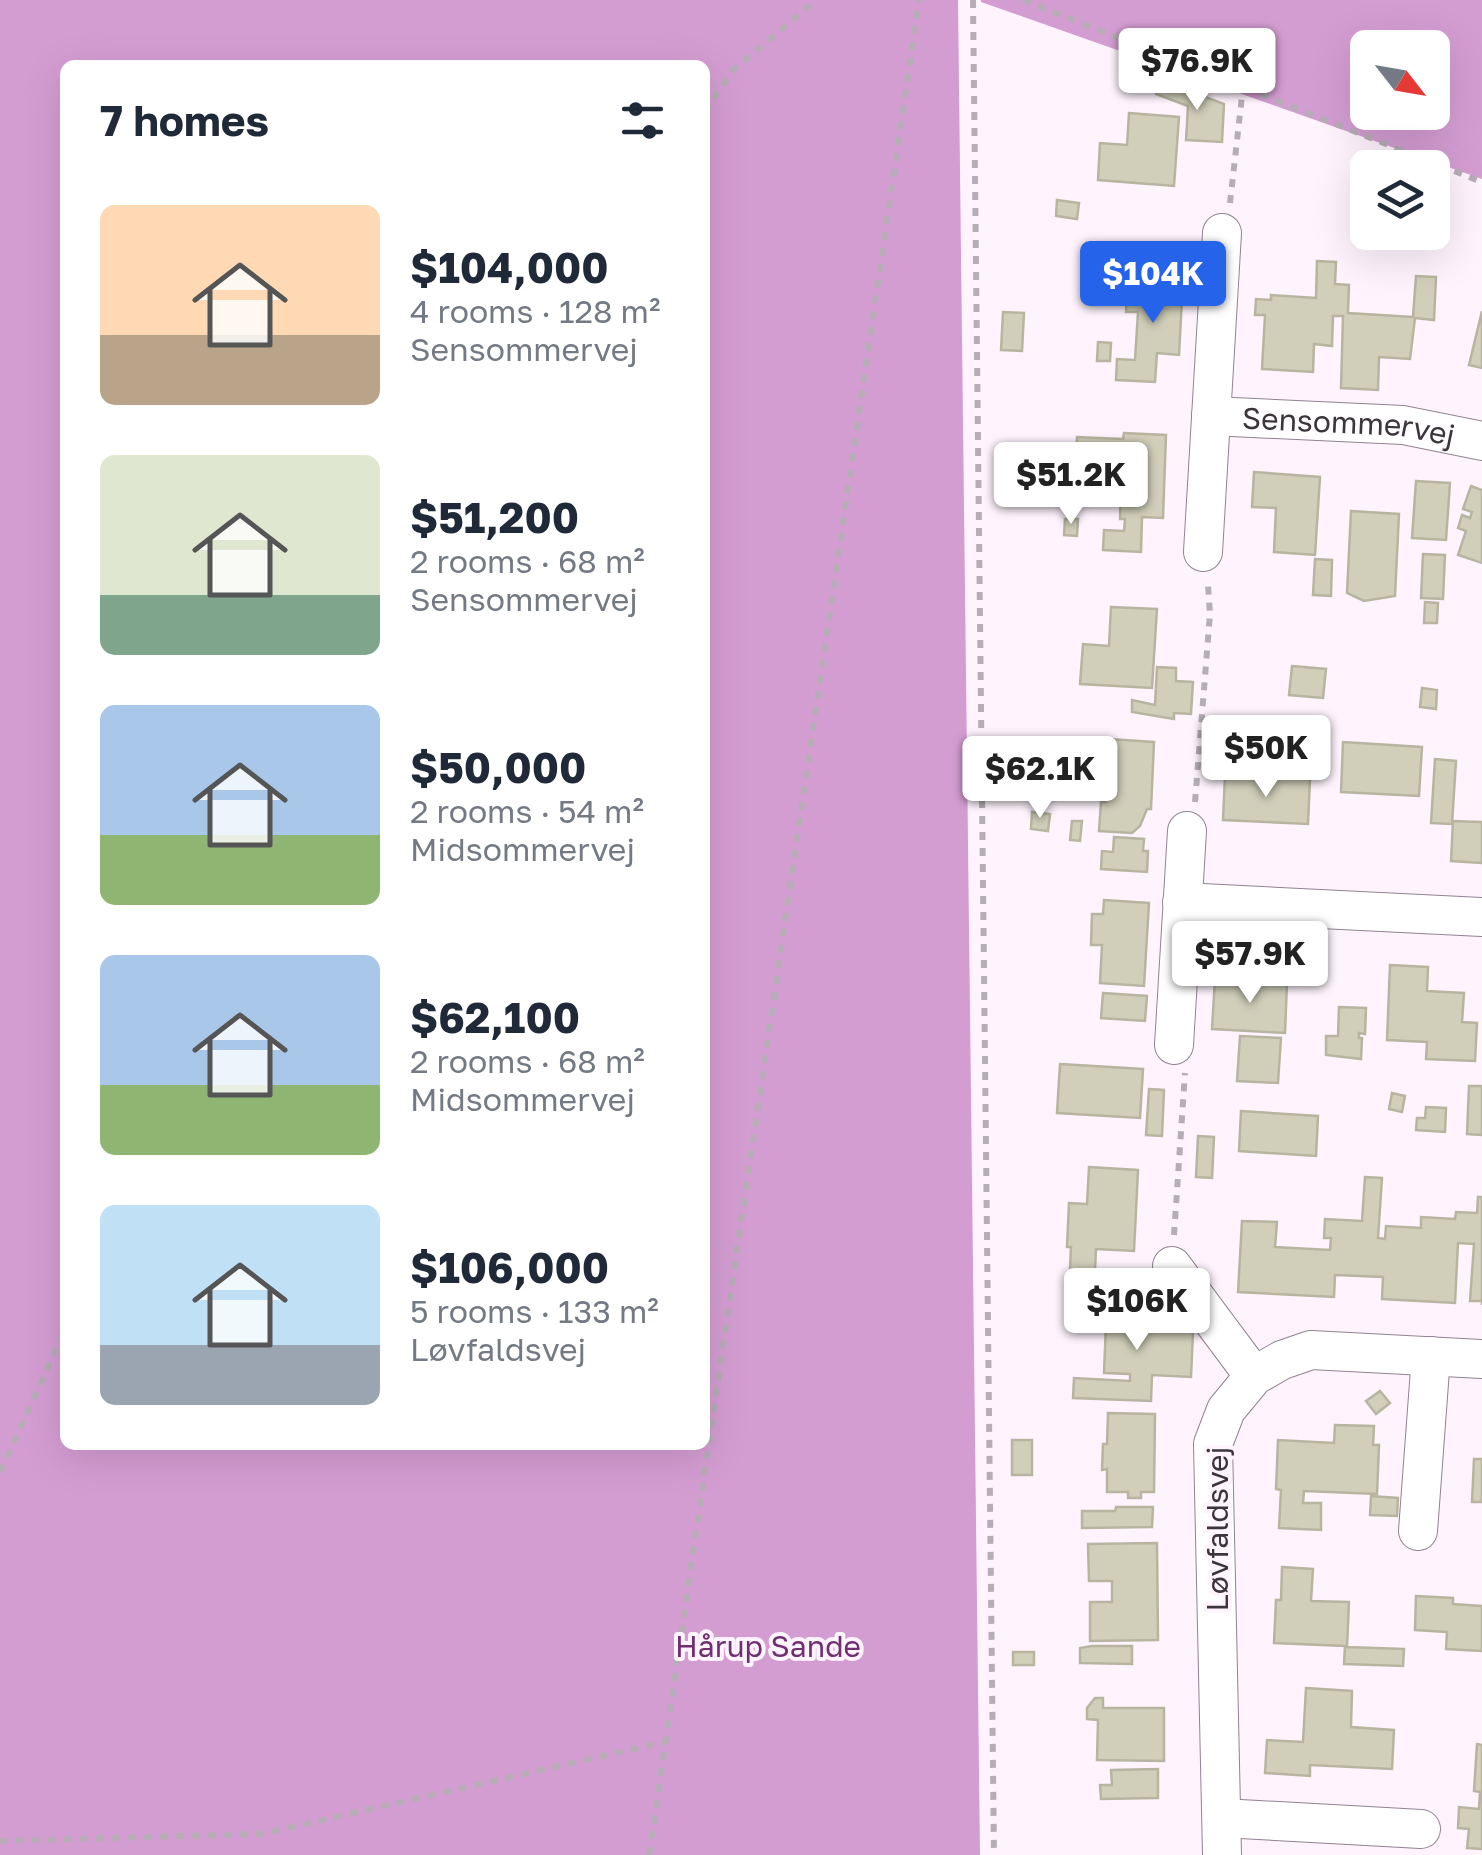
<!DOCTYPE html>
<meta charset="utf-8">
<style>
:root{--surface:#fff;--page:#f2f2f3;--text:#1f2937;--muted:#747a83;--accent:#2563eb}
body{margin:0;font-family:"Golos Text",sans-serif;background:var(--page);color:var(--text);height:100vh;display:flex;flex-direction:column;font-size:38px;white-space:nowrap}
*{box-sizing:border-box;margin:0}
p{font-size:32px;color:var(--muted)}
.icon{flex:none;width:55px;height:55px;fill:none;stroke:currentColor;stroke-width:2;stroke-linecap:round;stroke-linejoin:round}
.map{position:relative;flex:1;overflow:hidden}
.sheet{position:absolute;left:60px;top:60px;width:650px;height:1390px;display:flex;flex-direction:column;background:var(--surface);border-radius:15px;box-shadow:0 10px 40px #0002}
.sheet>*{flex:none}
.needle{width:65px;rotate:121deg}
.tools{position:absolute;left:1350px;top:30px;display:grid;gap:20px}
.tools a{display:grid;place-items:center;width:100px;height:100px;border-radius:15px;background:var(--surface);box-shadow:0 10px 40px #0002;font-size:50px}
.price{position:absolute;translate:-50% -85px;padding:0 22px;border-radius:10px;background:#fff;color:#222;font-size:32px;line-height:65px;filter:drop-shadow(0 2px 5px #0008)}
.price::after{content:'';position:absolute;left:50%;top:60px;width:30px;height:22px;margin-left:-15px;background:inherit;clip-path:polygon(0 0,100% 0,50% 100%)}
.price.active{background:var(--accent);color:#fff}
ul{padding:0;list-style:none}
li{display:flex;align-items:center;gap:30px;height:250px;padding:0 40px}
li span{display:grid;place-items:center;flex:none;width:280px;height:200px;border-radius:15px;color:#555}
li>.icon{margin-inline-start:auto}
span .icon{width:120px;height:120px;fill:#fffc;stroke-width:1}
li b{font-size:42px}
h2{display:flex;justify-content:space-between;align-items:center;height:120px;padding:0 40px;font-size:42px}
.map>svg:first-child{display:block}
.forest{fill:#d49dd2;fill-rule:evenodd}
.building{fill:#d1cfba;stroke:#b7b5a0;stroke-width:2.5}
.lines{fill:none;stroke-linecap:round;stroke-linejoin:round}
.minor-casing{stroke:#918291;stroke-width:40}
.path{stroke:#b6adb6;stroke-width:6;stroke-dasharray:8 8;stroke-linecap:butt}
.minor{stroke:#fff;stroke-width:38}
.labels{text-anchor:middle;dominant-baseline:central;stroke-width:8;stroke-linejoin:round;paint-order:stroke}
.street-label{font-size:30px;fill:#3c353c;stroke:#fff4fe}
.park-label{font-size:30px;fill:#702f71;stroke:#fff4fe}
</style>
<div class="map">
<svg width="1482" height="1855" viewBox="0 0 1482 1855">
<rect width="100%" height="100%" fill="#fff4fe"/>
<!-- forest -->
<g class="forest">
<path d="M 0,0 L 958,0 L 980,1855 L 0,1855 ZM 65,65 L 705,65 L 705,1445 L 65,1445 Z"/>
<path d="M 981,0 L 1482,0 L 1482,179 L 981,2 ZM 1368,48 L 1432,48 L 1432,112 L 1368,112 Z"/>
</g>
<!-- building -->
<g class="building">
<polygon points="1161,80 1224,104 1222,142 1186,140 1188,106 1156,94"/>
<polygon points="1129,113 1179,117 1174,186 1098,180 1100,143 1127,145"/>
<polygon points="1057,200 1079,203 1077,219 1056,216"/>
<polygon points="1317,261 1336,262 1335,284 1349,285 1348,313 1413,317 1416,276 1436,277 1434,320 1415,318 1410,359 1379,357 1378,390 1341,388 1343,316 1333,316 1332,346 1314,344 1313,372 1262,369 1265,315 1255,315 1256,299 1271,300 1271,295 1316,298"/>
<polygon points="1139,277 1183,280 1179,355 1157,353 1155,382 1116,380 1117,359 1135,360 1138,312 1126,312 1128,283 1138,284"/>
<polygon points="1482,311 1482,368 1469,365"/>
<polygon points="1003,312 1024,313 1022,351 1001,350"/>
<polygon points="1098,342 1111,343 1110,361 1097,361"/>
<polygon points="1124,433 1166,435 1163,518 1142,517 1141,552 1103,550 1104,530 1124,531 1125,519 1120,519 1121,477 1076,475 1077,437 1123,439"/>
<polygon points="1254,472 1320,477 1315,555 1274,552 1276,508 1252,507"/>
<polygon points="1416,481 1450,483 1446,540 1412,538"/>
<polygon points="1471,486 1482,490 1482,563 1458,555 1466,531 1458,528 1462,515 1470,518 1472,512 1463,509"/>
<polygon points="1351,511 1399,514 1395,596 1364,601 1347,593"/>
<polygon points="1065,519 1078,519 1077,536 1064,535"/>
<polygon points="1423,554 1445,555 1443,599 1421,598"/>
<polygon points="1315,559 1332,560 1331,596 1313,595"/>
<polygon points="1425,602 1438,603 1437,623 1424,623"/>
<polygon points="1111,607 1157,609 1152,688 1080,684 1083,644 1109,646"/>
<polygon points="1292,666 1326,669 1323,698 1289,695"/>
<polygon points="1157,667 1176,668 1176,681 1193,682 1191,714 1174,713 1174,719 1132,712 1132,700 1155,705"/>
<polygon points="1422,688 1437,690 1436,709 1420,707"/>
<polygon points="1109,739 1154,742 1151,809 1147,809 1140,826 1132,833 1099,831 1101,802 1106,802"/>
<polygon points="1343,742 1422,747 1419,796 1341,792"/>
<polygon points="1435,759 1456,761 1452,824 1431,823"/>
<polygon points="1225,775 1310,779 1308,824 1223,820"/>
<polygon points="1032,812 1050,814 1048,831 1031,829"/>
<polygon points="1072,821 1082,821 1080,841 1070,840"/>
<polygon points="1453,821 1482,822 1482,863 1451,861"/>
<polygon points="1114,837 1144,839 1143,851 1148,851 1147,872 1101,869 1102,851 1113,852"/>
<polygon points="1104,900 1149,903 1144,986 1100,983 1102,945 1091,945 1092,914 1103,914"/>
<polygon points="1390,965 1428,967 1427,991 1464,993 1462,1022 1477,1023 1475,1061 1426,1059 1427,1042 1387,1040"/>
<polygon points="1215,979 1287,983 1285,1033 1212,1029"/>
<polygon points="1103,993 1147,996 1145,1021 1101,1018"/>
<polygon points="1339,1007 1366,1008 1365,1034 1359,1033 1359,1038 1362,1038 1361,1059 1326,1055 1326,1036 1338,1036"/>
<polygon points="1240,1036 1281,1038 1278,1083 1237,1081"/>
<polygon points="1060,1064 1143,1069 1140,1118 1057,1113"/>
<polygon points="1469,1086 1482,1086 1482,1135 1467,1134"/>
<polygon points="1149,1089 1164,1090 1162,1136 1146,1135"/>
<polygon points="1392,1093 1405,1096 1402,1112 1389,1109"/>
<polygon points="1426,1107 1446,1108 1445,1132 1416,1130 1417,1118 1425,1118"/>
<polygon points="1241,1111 1318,1116 1316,1156 1239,1151"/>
<polygon points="1198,1136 1214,1137 1212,1178 1196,1177"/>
<polygon points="1089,1167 1138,1170 1134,1251 1096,1249 1095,1271 1070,1269 1071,1247 1067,1247 1069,1203 1087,1204"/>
<polygon points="1365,1177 1382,1178 1378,1238 1385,1239 1386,1226 1421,1228 1421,1217 1455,1219 1456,1212 1477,1213 1478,1197 1482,1197 1482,1305 1482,1301 1470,1301 1474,1244 1458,1243 1455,1303 1382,1299 1383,1277 1335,1275 1334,1297 1238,1292 1242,1221 1277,1222 1275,1247 1330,1250 1331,1238 1324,1238 1325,1219 1362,1221"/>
<polygon points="1107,1299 1157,1301 1156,1331 1193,1332 1191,1377 1152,1375 1151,1401 1073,1398 1074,1378 1130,1381 1130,1374 1104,1373"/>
<polygon points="1380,1391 1390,1403 1376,1414 1366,1401"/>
<polygon points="1108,1413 1155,1414 1154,1492 1141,1492 1141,1498 1128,1498 1128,1492 1107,1492 1107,1469 1102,1470 1103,1444 1107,1444"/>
<polygon points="1335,1425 1374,1426 1373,1445 1379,1445 1377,1494 1304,1491 1303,1503 1321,1503 1321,1530 1279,1528 1281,1490 1276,1489 1278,1440 1334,1443"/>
<rect x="1012" y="1440" width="20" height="35"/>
<polygon points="1474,1459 1482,1459 1482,1502 1472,1502"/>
<polygon points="1371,1496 1398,1498 1397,1516 1370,1515"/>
<polygon points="1116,1507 1153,1507 1152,1527 1082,1528 1082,1511 1115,1511"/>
<polygon points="1157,1543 1158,1640 1090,1641 1090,1602 1112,1602 1112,1581 1089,1581 1088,1544"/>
<polygon points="1282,1567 1313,1569 1311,1601 1349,1602 1347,1647 1404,1649 1403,1666 1344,1664 1345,1646 1274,1643 1276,1600 1281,1600"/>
<polygon points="1416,1596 1453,1598 1453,1604 1482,1606 1482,1651 1446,1649 1447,1632 1415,1630"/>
<polygon points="1092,1646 1132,1646 1132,1664 1080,1663 1080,1648"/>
<rect x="1013" y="1652" width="21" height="13"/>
<polygon points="1306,1688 1352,1691 1351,1727 1394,1730 1392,1769 1310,1765 1310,1776 1265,1773 1267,1740 1303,1742"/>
<polygon points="1095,1698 1103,1698 1103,1708 1164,1708 1164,1761 1097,1760 1098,1720 1087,1719 1087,1708"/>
<polygon points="1477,1744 1482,1745 1482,1849 1467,1848 1469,1829 1458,1828 1459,1807 1479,1809 1480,1792 1474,1791"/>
<polygon points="1158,1769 1158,1798 1101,1799 1100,1785 1112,1785 1111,1770"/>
</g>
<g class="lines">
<!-- minor casing -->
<g class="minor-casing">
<g id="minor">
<path id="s1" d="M 1211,416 L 1403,425 L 1482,441"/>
<polyline points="1203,552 1222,233"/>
<polyline points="1182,902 1482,917"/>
<polyline points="1174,1045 1187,831"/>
<polyline points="1172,1266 1254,1376"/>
<polyline points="1418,1531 1431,1356"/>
<polyline points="1222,1818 1421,1829"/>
<polyline points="1222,1855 1213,1444 1226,1410 1254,1376 1282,1360 1311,1350 1482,1359"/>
</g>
</g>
<!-- path -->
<g class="path">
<polyline points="973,0 994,1855"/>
<polyline points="1023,0 1482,182"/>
<polyline points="705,112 733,70 816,0"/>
<polyline points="1230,203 1243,87"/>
<polyline points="1195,802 1210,614 1208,585"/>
<polyline points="1174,1235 1185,1073"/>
<polyline points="0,1472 65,1330"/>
<polyline points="0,1841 261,1834 664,1742"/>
<polyline points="649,1855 919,0"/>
</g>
<!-- minor -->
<use href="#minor" class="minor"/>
</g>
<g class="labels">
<!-- street labels -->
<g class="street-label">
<text stroke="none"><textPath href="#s1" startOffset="138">Sensommervej</textPath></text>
<text transform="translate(1217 1529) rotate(-90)">Løvfaldsvej</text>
</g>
<!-- park labels -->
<g class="park-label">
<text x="768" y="1646">Hårup Sande</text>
</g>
</g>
</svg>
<div class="tools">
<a><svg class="needle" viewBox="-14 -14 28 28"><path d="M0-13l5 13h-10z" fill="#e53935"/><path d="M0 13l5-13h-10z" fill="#747a83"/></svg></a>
<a><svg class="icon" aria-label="layers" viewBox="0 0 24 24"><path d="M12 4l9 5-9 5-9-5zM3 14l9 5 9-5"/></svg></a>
</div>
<b class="price" style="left:1197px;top:113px">$76.9K</b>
<b class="price active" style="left:1153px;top:326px">$104K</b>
<b class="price" style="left:1071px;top:527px">$51.2K</b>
<b class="price" style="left:1266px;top:800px">$50K</b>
<b class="price" style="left:1040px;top:821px">$62.1K</b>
<b class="price" style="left:1250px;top:1006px">$57.9K</b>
<b class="price" style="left:1137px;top:1353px">$106K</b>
<section class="sheet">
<h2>7 homes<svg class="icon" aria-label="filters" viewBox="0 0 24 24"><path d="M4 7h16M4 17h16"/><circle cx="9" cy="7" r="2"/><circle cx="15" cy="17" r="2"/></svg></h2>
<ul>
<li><span style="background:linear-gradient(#ffd9b3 65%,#b9a48a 0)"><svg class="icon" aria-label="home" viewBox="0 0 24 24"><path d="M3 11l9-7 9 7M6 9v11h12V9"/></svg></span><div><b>$104,000</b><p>4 rooms · 128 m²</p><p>Sensommervej</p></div></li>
<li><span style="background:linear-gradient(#dfe7d0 70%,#7fa58c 0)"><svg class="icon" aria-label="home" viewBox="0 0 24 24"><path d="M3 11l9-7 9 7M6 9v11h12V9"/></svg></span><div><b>$51,200</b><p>2 rooms · 68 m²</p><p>Sensommervej</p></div></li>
<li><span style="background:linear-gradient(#a9c7e8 65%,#8fb573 0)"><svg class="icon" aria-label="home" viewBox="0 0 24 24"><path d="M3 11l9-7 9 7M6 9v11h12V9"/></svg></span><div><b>$50,000</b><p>2 rooms · 54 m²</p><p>Midsommervej</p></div></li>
<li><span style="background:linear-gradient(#a9c7e8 65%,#8fb573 0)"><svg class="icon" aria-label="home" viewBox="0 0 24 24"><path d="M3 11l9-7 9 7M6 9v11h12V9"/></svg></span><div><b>$62,100</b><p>2 rooms · 68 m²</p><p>Midsommervej</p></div></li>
<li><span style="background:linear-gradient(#bfe0f5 70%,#9aa5b1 0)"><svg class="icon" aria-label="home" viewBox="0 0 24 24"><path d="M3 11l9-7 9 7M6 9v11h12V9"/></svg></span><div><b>$106,000</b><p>5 rooms · 133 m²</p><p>Løvfaldsvej</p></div></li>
</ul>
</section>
</div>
